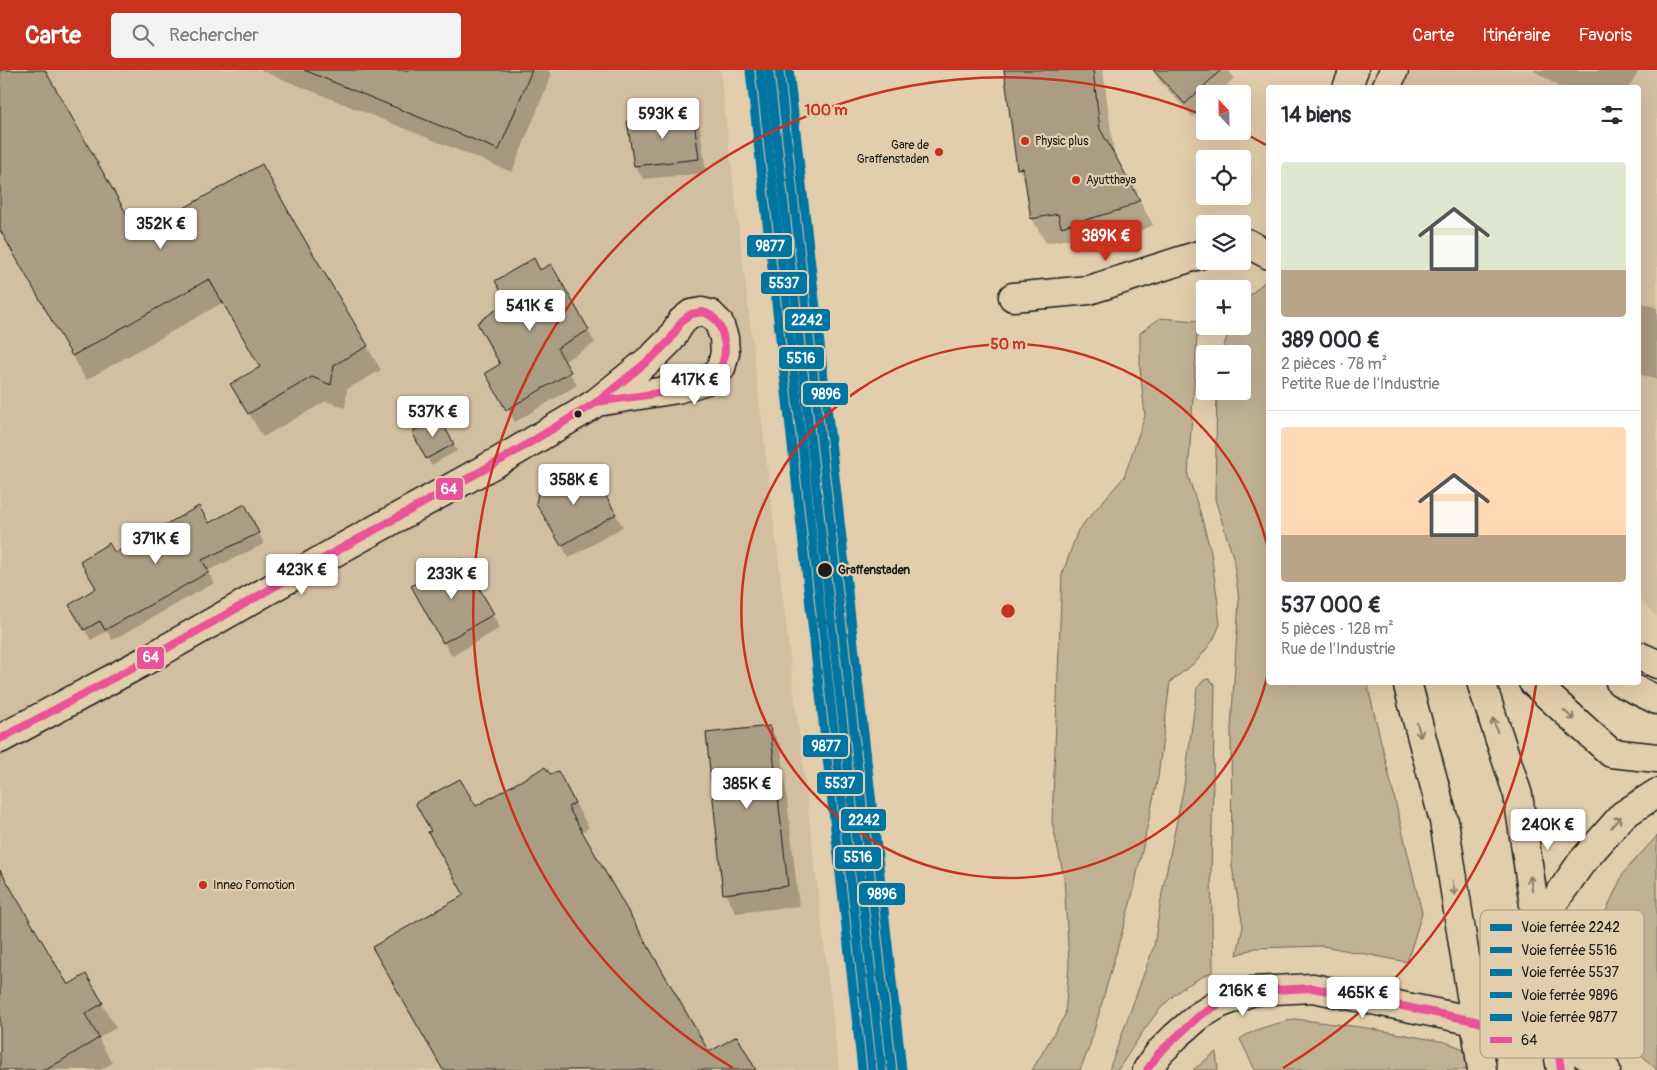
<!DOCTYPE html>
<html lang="fr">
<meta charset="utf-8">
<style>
:root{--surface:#fff;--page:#f2f2f3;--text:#2b2b33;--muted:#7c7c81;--line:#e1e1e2;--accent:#c8321e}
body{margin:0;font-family:Pangolin,sans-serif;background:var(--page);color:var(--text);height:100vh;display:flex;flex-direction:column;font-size:19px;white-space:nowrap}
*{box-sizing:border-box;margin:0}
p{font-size:16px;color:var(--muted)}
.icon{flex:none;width:28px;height:28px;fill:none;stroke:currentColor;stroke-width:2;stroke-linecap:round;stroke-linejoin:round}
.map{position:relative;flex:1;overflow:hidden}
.side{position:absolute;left:1266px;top:15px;width:375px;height:600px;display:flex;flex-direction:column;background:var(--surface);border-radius:5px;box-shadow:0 5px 20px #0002}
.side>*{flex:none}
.needle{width:32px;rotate:338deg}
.fabs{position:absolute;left:1196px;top:15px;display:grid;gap:10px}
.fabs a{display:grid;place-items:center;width:55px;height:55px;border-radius:5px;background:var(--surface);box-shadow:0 5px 20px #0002;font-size:25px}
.price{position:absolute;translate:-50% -42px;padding:0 11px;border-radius:5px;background:#fff;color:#222;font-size:16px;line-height:32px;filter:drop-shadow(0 1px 2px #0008)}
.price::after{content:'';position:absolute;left:50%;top:30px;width:15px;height:11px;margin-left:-8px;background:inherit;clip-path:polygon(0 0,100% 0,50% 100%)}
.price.active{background:var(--accent);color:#fff}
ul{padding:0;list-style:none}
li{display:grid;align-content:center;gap:10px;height:265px;padding:0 15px}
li+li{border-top:1px solid var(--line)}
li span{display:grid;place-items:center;height:155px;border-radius:5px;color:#555}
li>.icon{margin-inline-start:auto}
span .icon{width:90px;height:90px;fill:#fffc;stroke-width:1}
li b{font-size:21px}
h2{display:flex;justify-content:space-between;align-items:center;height:60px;padding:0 15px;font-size:21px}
header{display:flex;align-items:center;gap:30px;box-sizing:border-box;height:70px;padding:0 25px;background:var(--accent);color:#fff}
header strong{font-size:24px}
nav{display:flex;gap:28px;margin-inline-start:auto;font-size:18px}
.search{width:350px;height:45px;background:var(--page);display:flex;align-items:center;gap:12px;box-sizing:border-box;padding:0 18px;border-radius:5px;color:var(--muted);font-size:19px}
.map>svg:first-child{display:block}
.built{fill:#d2bea0}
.green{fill:#c1b194;stroke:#6e6658}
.shadow{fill:#0003}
.building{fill:#ab9c84;stroke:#1c1c1c}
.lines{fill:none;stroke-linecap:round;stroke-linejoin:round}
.street-casing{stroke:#1c1c1c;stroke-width:31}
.secondary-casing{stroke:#1c1c1c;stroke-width:31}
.highway-casing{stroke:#1c1c1c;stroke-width:31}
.street{stroke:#e2cdac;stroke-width:28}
.secondary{stroke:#e2cdac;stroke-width:28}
.highway{stroke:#e2cdac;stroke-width:28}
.bus-1-casing{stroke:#e2cdac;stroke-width:11}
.bus-1{stroke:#ea5297;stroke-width:8}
.rail-1-casing{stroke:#e2cdac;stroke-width:12}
.rail-2-casing{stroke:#e2cdac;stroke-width:12}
.rail-3-casing{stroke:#e2cdac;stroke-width:12}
.rail-4-casing{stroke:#e2cdac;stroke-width:12}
.rail-5-casing{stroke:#e2cdac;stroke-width:12}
.rail-1{stroke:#0075a1;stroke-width:9}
.rail-2{stroke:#0075a1;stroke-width:9}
.rail-3{stroke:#0075a1;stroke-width:9}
.rail-4{stroke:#0075a1;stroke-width:9}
.rail-5{stroke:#0075a1;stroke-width:9}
.oneway{stroke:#897d6b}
.ring{fill:none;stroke:#c8321e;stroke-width:2.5}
.poi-dot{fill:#c8321e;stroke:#e2cdac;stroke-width:2}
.bus-dot{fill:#1c1c1c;stroke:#e2cdac;stroke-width:2}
.labels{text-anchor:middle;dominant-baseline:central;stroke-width:4.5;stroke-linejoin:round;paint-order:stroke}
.poi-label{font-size:12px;fill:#1c1c1c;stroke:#e2cdac;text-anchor:start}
.stop-label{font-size:12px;font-weight:bold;fill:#1c1c1c;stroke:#e2cdac;text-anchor:start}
.key{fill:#e2cdac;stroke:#a79881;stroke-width:1}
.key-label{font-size:14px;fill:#1c1c1c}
.centre{fill:#c8321e;stroke:#e2cdac;stroke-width:2.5}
.ring-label{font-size:15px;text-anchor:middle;font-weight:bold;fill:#c8321e;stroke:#e2cdac;stroke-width:4.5;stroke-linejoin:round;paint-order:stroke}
.line-badge{stroke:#e2cdac;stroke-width:2}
.badge-label{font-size:14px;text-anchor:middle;font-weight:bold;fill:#fff}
</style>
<header>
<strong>Carte</strong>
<div class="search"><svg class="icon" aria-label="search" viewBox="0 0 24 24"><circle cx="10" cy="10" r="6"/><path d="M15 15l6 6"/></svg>Rechercher</div>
<nav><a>Carte</a><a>Itinéraire</a><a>Favoris</a></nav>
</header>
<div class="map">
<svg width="1657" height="1000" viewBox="0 0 1657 1000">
<rect width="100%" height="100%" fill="#e2cdac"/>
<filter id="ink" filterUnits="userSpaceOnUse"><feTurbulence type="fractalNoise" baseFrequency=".02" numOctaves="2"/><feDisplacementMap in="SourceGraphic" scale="10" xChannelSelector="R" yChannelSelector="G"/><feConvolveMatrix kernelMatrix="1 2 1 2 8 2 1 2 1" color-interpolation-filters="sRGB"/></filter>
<g filter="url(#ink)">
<!-- built -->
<g class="built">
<polygon points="0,0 720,0 839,1000 0,1000"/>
<polygon points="1376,0 1657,0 1657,547 1639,528 1639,18 1373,18"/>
</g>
<!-- green -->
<g class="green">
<polygon points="1269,208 1269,612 1367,613 1422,843 1407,892 1323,876 1255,878 1237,885 1243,856 1232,797 1231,659 1239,529 1233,487 1215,429 1217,321 1242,321 1242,284 1221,284 1231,256 1242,256 1243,238 1252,223"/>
<polygon points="1160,248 1198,251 1188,406 1201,445 1211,483 1217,526 1220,555 1213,570 1197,591 1170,612 1158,707 1132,827 1089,978 1080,1000 1032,1000 1065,945 1069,894 1064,807 1052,752 1062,505 1078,460 1124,407 1145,346 1140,298 1140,263"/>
<path d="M 1209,609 L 1215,615 L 1211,802 L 1213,901 C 1204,906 1194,911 1186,916 C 1156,936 1137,971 1118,1000 L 1109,1000 L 1154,876 L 1162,823 L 1184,716 L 1197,618 L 1204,610 Z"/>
<polygon points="1657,766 1657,1000 1629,973 1608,932 1600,888 1605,843 1624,802"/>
<path d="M 1295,949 L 1367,958 L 1445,972 L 1459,977 L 1474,987 L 1474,1000 L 1255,1000 L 1240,969 C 1257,957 1276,954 1295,949 Z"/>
<polygon points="1216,982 1218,1000 1193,1000"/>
</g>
<!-- shadow -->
<g class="shadow">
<polygon points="0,0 44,0 138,166 303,169 381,300 347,319 345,338 326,331 263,367 232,315 262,298 224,232 86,310 0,158"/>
<polygon points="260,0 548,0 551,6 512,102"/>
<polygon points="1005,0 1103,0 1114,84 1153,155 1134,164 1076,180 1069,169 1046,173 1032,149 1026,112 1019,98"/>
<polygon points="1153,0 1232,0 1230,2 1234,8 1218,24 1205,24 1205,36 1193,47 1159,10"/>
<polygon points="1533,0 1638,0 1639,1 1628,18 1561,18"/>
<polygon points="692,44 700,58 706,103 643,109 635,95"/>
<polygon points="550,196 595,273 563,292 577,315 515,352 487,303 502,295 509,233 540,202"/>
<polygon points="1639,232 1657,238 1657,310 1639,304"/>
<polygon points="439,349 457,381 431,395 414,362"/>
<polygon points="590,400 623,457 569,488 537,432 561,415"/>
<polygon points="251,447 264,474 207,501 214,513 112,570 107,561 91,570 70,535 98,519 115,485 208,454"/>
<polygon points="461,489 500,558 452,586 412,517"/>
<polygon points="770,657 781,677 799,836 736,843 725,823"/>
<polygon points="558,702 589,758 581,762 708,983 755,1000 444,1000 475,737"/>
<polygon points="67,916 102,934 116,958 98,968 112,993 101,1000 0,1000"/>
</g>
<!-- building -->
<g class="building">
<polygon points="0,0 45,0 138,164 262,94 296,155 368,276 334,295 331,315 312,307 248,344 230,314 260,297 209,209 72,286 0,160"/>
<polygon points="304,0 532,0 499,80"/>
<polygon points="1004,0 1093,0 1100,59 1140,130 1120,140 1061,157 1058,144 1031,149 1023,98 1017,99"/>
<polygon points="1153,0 1221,0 1185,34"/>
<polygon points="693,43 699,89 634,96 627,51"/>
<polygon points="534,188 540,200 551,194 589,260 557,278 571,302 506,340 485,303 500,294 477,253 507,232 495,211"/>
<polygon points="439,347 454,374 426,389 412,362"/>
<polygon points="590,398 616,444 561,476 536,433 541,409 561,414"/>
<polygon points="245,434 259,463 202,490 209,502 105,560 100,551 84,560 69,535 96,518 80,491 109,473 115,483 199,436 209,453"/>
<polygon points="462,488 494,544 443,573 411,516"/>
<polygon points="770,656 788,816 723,824 706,663"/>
<polygon points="545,697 550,704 558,701 575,733 568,737 709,982 737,966 756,1000 443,1000 372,877 464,825 428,762 431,761 415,733 460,709 476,736"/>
<polygon points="0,800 68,915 86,904 103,933 85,944 99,968 46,1000 0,1000"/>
</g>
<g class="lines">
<!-- street casing -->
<g class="street-casing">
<g id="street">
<polyline points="1242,173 1247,173 1269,185"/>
<polyline points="1013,227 1089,220 1205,183"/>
<polyline points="0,669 143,592 342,478 501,390 580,343 597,332 654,286 670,270 682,251 691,244 702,242 710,244 719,253 724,268 725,283 721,298 715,305 704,311 677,319 597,332"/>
</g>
</g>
<!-- secondary casing -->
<g class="secondary-casing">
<g id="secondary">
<polyline points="1347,18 1354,0"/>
<polyline points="1386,18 1394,0"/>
<polyline points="1407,612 1444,751 1475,951 1482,1000"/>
<polyline points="1481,612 1518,725 1541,883 1561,1000"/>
<polyline points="1147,1000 1159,983 1176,966 1199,946 1219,934 1253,921 1313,918 1475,951 1519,964 1556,964"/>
</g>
</g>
<!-- highway casing -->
<g class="highway-casing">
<g id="highway">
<polyline points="1639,586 1657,594"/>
<polyline points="1533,612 1611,683 1657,688"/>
<polyline points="1620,612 1657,630"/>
<polyline points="1541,883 1554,832 1581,793 1623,745 1657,723"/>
<polyline points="1556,964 1606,1000"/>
</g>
</g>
<!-- street -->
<use href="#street" class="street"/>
<!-- secondary -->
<use href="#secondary" class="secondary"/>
<!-- highway -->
<use href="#highway" class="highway"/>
<!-- bus-1 casing -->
<g class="bus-1-casing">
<g id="bus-1">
<path d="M 702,242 C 715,245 720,254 723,266 C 727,279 725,297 714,306 C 692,322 626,327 597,332 L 654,286 L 670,270 L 682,251 L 691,244 Z"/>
<polyline points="0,669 143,592 342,478 501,390 597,332"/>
<polyline points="1147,1000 1159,983 1199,946 1219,934 1253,921 1313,918 1475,951 1519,964 1556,964 1561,1000"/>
</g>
</g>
<!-- bus-1 -->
<use href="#bus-1" class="bus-1"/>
<!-- rail-1 casing -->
<g class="rail-1-casing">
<polyline id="rail-1" points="779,0 892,1000"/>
</g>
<!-- rail-2 casing -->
<g class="rail-2-casing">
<polyline id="rail-2" points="769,1 882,1000"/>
</g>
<!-- rail-3 casing -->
<g class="rail-3-casing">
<polyline id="rail-3" points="760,0 872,1000"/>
</g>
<!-- rail-4 casing -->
<g class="rail-4-casing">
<polyline id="rail-4" points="789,0 902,999"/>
</g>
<!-- rail-5 casing -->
<g class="rail-5-casing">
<polyline id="rail-5" points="750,1 862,1000"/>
</g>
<!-- rail-1 -->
<use href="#rail-1" class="rail-1"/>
<!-- rail-2 -->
<use href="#rail-2" class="rail-2"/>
<!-- rail-3 -->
<use href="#rail-3" class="rail-3"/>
<!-- rail-4 -->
<use href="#rail-4" class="rail-4"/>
<!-- rail-5 -->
<use href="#rail-5" class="rail-5"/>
</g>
<!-- one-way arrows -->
<defs><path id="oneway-shaft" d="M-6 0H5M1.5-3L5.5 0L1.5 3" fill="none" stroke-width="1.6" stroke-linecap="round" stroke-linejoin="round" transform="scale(1.25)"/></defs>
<g class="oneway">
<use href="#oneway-shaft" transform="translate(1569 645) rotate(42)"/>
<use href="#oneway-shaft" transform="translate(1495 655) rotate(-108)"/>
<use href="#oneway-shaft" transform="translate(1419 660) rotate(75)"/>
<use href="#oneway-shaft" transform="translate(1616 752) rotate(-49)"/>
<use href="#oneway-shaft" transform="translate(1531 813) rotate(-98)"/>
<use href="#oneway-shaft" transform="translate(1454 818) rotate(81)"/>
</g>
</g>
<!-- distance rings -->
<g class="ring">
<path d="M1269 599A267 267 0 1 1 1269 483"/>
<path d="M1536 615A533 533 0 0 1 1283 998M733 998A533 533 0 0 1 1203 45M1242 62A533 533 0 0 1 1266 75"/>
</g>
<!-- markers -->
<g class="poi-dot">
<circle cx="1025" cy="71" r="5"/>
<circle cx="939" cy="82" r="5"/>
<circle cx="1076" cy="110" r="5"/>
<circle cx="203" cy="815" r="5"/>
</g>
<g class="bus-dot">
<circle cx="578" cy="344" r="4.5"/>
<circle cx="825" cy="500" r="8"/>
</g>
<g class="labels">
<!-- poi labels -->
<g class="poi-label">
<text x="1035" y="71">Physic plus</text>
<text x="929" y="75" text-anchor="end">Gare de<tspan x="929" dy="14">Graffenstaden</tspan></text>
<text x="1086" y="110">Ayutthaya</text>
<text x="213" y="815">Inneo Pomotion</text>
</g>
<!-- stop labels -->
<g class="stop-label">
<text x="838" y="500">Graffenstaden</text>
</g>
</g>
<!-- legend -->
<rect x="1480" y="840" width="164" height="148" rx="8" class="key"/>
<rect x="1490" y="854" width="22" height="7" fill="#0075a1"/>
<rect x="1490" y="877" width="22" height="6" fill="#0075a1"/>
<rect x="1490" y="899" width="22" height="7" fill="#0075a1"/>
<rect x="1490" y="922" width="22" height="6" fill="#0075a1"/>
<rect x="1490" y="944" width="22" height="7" fill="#0075a1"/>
<rect x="1490" y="967" width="22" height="6" fill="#ea5297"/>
<g class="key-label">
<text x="1521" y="862">Voie ferrée 2242</text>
<text x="1521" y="885">Voie ferrée 5516</text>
<text x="1521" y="907">Voie ferrée 5537</text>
<text x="1521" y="930">Voie ferrée 9896</text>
<text x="1521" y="952">Voie ferrée 9877</text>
<text x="1521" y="975">64</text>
</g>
<circle cx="1008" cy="541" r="8" class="centre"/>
<g class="ring-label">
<text x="826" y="45">100 m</text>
<text x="1008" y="279">50 m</text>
</g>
<g class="line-badge">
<rect x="746" y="164" width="47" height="24" rx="5" fill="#0075a1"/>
<rect x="760" y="201" width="48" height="24" rx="5" fill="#0075a1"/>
<rect x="784" y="238" width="47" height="24" rx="5" fill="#0075a1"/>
<rect x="778" y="276" width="47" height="24" rx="5" fill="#0075a1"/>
<rect x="802" y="312" width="47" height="24" rx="5" fill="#0075a1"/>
<rect x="435" y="407" width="29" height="24" rx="5" fill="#ea5297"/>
<rect x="136" y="576" width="29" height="24" rx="5" fill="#ea5297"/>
<rect x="802" y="664" width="47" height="24" rx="5" fill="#0075a1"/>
<rect x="816" y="701" width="48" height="24" rx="5" fill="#0075a1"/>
<rect x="840" y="738" width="47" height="24" rx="5" fill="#0075a1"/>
<rect x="834" y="776" width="48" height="24" rx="5" fill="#0075a1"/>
<rect x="858" y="812" width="48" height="24" rx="5" fill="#0075a1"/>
</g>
<g class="badge-label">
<text x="770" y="181">9877</text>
<text x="784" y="218">5537</text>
<text x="807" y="255">2242</text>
<text x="801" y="293">5516</text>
<text x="826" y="329">9896</text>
<text x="449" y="424">64</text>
<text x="151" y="592">64</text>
<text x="826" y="681">9877</text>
<text x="840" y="718">5537</text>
<text x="864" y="755">2242</text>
<text x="858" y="792">5516</text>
<text x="882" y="829">9896</text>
</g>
</svg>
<div class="fabs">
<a><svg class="needle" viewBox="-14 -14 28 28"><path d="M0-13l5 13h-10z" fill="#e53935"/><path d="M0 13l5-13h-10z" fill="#7c7c81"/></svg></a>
<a><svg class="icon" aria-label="locate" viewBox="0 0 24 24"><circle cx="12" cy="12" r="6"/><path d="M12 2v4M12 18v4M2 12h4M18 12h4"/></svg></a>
<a><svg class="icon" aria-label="layers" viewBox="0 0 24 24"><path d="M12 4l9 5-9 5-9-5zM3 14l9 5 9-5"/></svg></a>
<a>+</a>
<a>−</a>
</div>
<b class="price" style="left:663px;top:70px">593K €</b>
<b class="price" style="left:161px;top:180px">352K €</b>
<b class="price active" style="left:1106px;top:192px">389K €</b>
<b class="price" style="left:530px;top:262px">541K €</b>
<b class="price" style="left:695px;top:336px">417K €</b>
<b class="price" style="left:433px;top:368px">537K €</b>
<b class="price" style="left:574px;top:436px">358K €</b>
<b class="price" style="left:156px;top:495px">371K €</b>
<b class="price" style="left:302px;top:526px">423K €</b>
<b class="price" style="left:452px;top:530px">233K €</b>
<b class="price" style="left:747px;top:740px">385K €</b>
<b class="price" style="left:1548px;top:781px">240K €</b>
<b class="price" style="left:1243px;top:947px">216K €</b>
<b class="price" style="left:1363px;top:949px">465K €</b>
<section class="side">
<h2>14 biens<svg class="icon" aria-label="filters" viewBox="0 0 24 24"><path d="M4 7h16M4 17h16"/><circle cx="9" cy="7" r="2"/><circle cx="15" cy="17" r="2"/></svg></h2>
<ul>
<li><span style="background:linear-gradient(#dfe7d0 70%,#b9a48a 0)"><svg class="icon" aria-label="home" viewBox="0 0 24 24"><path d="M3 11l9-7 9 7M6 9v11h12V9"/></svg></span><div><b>389 000 €</b><p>2 pièces · 78 m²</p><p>Petite Rue de l'Industrie</p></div></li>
<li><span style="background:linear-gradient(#ffd9b3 70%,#b9a48a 0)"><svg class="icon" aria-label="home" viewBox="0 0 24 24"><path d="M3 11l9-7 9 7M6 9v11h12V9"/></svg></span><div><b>537 000 €</b><p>5 pièces · 128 m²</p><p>Rue de l'Industrie</p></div></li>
</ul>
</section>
</div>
